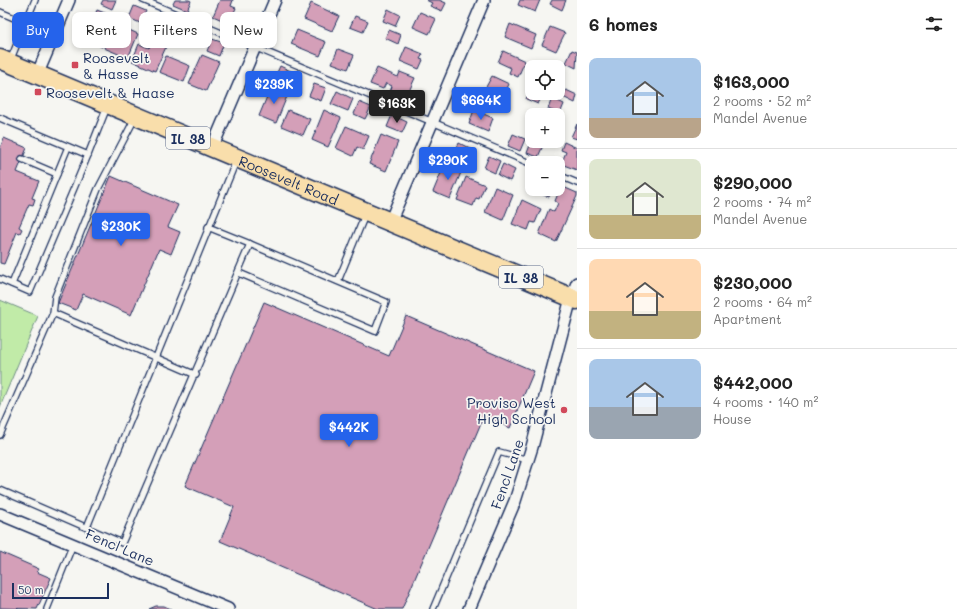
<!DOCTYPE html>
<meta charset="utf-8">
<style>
:root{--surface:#fff;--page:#f6f6f6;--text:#222;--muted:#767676;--line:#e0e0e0;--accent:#2563eb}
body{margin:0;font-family:Mali,sans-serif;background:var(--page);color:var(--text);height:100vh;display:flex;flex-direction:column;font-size:15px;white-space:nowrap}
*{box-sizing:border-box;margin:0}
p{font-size:13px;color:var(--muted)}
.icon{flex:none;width:22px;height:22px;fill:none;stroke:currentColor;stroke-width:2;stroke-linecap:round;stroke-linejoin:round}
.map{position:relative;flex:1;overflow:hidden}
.sheet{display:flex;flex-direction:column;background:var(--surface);width:380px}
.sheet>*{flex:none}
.top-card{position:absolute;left:12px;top:12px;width:380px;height:36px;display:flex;gap:8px}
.fabs{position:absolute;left:525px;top:60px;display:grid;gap:8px}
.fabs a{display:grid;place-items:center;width:40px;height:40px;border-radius:8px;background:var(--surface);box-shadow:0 2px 6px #0003;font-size:20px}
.scale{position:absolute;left:12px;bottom:10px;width:97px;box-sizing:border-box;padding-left:4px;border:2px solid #1b2f5e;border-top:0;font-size:11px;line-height:14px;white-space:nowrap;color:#1b2f5e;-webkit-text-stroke:3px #f6f6f2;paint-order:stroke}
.price{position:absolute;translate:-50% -34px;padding:0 9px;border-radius:4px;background:var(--accent);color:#fff;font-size:13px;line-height:26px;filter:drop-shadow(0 1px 2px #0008)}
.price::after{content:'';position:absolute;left:50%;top:24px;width:12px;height:9px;margin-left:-6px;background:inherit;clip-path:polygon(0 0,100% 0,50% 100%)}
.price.on{background:#222;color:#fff}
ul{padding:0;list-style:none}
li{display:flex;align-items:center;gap:12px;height:100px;padding:0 12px}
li+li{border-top:1px solid var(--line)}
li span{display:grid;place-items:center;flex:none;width:112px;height:80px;border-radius:8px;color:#555}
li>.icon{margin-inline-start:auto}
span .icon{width:48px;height:48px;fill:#fffc;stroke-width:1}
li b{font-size:17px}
h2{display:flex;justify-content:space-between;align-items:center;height:48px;padding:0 12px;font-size:17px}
.chip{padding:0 14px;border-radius:8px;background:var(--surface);box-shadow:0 2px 6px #0003;font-size:14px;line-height:36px}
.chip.on{background:var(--accent);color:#fff}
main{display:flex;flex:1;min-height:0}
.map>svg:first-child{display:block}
.green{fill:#c1eba8;stroke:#6e8d83}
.building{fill:#d49fb8;stroke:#1b2f5e}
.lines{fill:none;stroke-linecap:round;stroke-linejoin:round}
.lane-casing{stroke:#1b2f5e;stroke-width:8}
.street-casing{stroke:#1b2f5e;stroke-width:14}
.primary-casing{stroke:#1b2f5e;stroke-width:21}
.lane{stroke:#f6f6f2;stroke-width:5.5}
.street{stroke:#f6f6f2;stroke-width:11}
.primary{stroke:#f9deab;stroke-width:18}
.poi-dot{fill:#d1495b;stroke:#f6f6f2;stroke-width:1.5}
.labels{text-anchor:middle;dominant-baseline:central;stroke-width:3.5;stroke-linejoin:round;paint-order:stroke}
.shield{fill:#f6f6f2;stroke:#5d6b8a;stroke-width:1}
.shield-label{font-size:13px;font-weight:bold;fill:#1b2f5e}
.poi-label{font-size:14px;fill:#1b2f5e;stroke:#f6f6f2;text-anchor:start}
.street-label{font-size:14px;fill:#1b2f5e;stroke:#f6f6f2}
</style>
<main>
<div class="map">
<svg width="577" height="609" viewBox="0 0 577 609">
<rect width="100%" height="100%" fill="#f6f6f2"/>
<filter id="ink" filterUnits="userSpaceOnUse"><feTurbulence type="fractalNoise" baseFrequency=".025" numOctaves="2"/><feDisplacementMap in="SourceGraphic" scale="8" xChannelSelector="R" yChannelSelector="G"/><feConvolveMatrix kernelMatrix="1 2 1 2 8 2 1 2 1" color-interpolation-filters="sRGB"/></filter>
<g filter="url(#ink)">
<!-- green -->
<polygon class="green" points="0,300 38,316 0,407"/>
<!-- building -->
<g class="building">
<polygon points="103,0 116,0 112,9 101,4"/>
<polygon points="175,0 189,0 191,1 187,10 173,4"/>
<polygon points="220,0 233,0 231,6 236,8 229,23 213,16"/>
<polygon points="426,0 439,0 446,3 442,11 430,6 432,3"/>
<polygon points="520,0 540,0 535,12 518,5"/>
<polygon points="552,0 566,0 562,10 550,4"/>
<polygon points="311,3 339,16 332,31 304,19"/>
<polygon points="134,6 146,11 140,23 129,18"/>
<polygon points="388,9 400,15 395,26 383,21"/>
<polygon points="97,10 115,17 102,47 85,39"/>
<polygon points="420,12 436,19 429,34 413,27"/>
<polygon points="355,16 368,21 363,32 350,27"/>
<polygon points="165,18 176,23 171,35 160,30"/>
<polygon points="510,24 536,35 531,48 505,37"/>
<polygon points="550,27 565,33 556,51 542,45"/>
<polygon points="125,28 138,34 128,58 104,48 112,31 122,36"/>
<polygon points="191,29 202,34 197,46 185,42"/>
<polygon points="297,30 326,42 320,56 291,44"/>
<polygon points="389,30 401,35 398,44 385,38"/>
<polygon points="212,39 224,43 219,56 207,51"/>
<polygon points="152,41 166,47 155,71 132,61 139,44 149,48"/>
<polygon points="406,47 423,54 420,59 423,60 419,69 400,61"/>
<polygon points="338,49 354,55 348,69 332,63"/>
<polygon points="572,50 577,52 576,68 566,63"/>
<polygon points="503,51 525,61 518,77 509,73 511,68 498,62"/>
<polygon points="202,55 219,62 206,91 189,84"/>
<polygon points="166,56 190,66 184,82 159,72"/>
<polygon points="541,61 553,66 553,67 538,67"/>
<polygon points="280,66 295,73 290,84 275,77"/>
<polygon points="377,68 398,77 400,72 415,78 406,98 390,92 392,86 386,83 383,89 370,84"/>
<polygon points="492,76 509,84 500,104 481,96"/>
<polygon points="314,84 326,88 321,101 309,96"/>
<polygon points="271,87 288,94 276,123 259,116"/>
<polygon points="531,89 532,93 543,94 538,104 526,99"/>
<polygon points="566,90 577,95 575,103 563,97"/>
<polygon points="337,91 353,99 348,111 331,104"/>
<polygon points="552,98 564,104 560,114 548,109"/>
<polygon points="359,102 371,107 365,119 354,114"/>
<polygon points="288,110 310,119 303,135 281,126"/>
<polygon points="324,110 341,118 328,147 312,140"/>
<polygon points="474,110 493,118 488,132 469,124"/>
<polygon points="392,115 407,122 402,133 387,127"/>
<polygon points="577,124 577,139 571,137"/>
<polygon points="346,126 369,136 363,150 357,147 353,156 336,148"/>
<polygon points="513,134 525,139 520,151 508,146"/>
<polygon points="381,135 398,142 386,171 369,164"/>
<polygon points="4,138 27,148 17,172 39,181 32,198 35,199 33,205 29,204 19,227 22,229 20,233 17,232 4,264 0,263 0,148"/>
<polygon points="532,140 545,141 538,157 527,153"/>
<polygon points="564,142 577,148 577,170 561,164 566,152 561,150"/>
<polygon points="459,143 473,150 469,161 454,154"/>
<polygon points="489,156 500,161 495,173 484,168"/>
<polygon points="445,163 462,170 450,199 433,192"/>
<polygon points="503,164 515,170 510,181 498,175"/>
<polygon points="111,176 178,205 168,227 180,232 171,254 159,249 131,315 83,294 76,310 58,303"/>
<polygon points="466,177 485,185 479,199 476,198 473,206 457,200"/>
<polygon points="561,186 577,193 577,196 556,242 539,234 549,209 554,212 558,203 555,201"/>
<polygon points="495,187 513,195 503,220 485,212"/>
<polygon points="537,189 552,189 549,197 536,192"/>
<polygon points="522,200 541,209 535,223 531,222 528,230 512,224"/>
<polygon points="264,302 389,356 406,316 534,371 510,428 484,416 402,609 378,609 220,541 234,507 185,486"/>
<polygon points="0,552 39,569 37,572 51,578 37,609 0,608"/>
<polygon points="156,606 164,606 171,609 149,609"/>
</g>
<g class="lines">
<!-- lane casing -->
<g class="lane-casing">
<g id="lane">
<polyline points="143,0 532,164"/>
<polyline points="0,12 26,23"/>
<polyline points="10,61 35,0"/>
<polyline points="0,118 88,155 107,107"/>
<polyline points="22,159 57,174"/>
<polyline points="558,175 577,183"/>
<polyline points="239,273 375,331 386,302 250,244"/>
<polyline points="0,279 30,292 88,155"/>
<polyline points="338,281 365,215"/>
<polyline points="12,284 68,147"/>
<polyline points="53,313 55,297 98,189 135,118"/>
<polyline points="0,435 53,313 196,375"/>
<polyline points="0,490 122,543 250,244 208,227"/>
<polyline points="87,527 236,161"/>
<polyline points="47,609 73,544"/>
<polyline points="433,609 499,452 528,460"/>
</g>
</g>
<!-- street casing -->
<g class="street-casing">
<g id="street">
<polyline points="37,75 69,0"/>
<polyline points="212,148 275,0"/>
<polyline points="390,222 484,0"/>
<polyline points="0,514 228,609"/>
<polyline points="469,609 515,501 532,447 571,298 577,283"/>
</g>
</g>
<!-- primary casing -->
<g class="primary-casing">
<g id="primary">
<path id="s1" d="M 0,59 L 577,300"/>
</g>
</g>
<!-- lane -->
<use href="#lane" class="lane"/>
<!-- street -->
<use href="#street" class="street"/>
<!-- primary -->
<use href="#primary" class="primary"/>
</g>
</g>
<!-- markers -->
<g class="poi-dot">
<rect x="71" y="61" width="8" height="8" rx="2"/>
<rect x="34" y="88" width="8" height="8" rx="2"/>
<circle cx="564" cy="410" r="4"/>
</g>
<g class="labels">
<!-- shield labels -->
<g class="shield">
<rect x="166" y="127" width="44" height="22" rx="3"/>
<rect x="499" y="266" width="44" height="22" rx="3"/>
</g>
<g class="shield-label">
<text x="188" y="138">IL 38</text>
<text x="521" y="277">IL 38</text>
</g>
<!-- poi labels -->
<g class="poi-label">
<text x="83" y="57">Roosevelt<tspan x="83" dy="16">&amp; Hasse</tspan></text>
<text x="46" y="92">Roosevelt &amp; Haase</text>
<text x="556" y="402" text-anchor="end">Proviso West<tspan x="556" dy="16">High School</tspan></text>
</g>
<!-- street labels -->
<g class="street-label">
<text stroke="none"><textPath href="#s1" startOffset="313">Roosevelt Road</textPath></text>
<text transform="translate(507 474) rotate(-71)">Fencl Lane</text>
<text transform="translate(120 547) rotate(23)">Fencl Lane</text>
</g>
</g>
</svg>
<div class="fabs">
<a><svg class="icon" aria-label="locate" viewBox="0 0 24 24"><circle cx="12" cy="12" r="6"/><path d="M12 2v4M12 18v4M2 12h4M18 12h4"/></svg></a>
<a>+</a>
<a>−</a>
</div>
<div class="scale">50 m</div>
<b class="price" style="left:274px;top:105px">$239K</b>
<b class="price" style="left:481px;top:121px">$664K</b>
<b class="price on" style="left:397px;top:124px">$163K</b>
<b class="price" style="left:448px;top:181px">$290K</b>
<b class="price" style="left:121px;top:247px">$230K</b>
<b class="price" style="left:349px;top:448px">$442K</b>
<div class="top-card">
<a class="chip on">Buy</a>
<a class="chip">Rent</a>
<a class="chip">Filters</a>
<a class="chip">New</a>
</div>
</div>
<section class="sheet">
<h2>6 homes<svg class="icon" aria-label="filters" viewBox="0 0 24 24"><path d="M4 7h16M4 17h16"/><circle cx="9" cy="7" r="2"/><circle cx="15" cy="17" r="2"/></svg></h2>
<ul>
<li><span style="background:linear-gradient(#a9c7e8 75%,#b9a48a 0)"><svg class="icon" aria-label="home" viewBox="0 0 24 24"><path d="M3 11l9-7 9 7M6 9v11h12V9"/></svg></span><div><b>$163,000</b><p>2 rooms · 52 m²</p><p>Mandel Avenue</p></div></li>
<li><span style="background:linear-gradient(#dfe7d0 70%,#c2b280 0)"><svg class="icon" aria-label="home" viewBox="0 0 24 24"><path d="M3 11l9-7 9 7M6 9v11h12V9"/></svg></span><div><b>$290,000</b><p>2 rooms · 74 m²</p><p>Mandel Avenue</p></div></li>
<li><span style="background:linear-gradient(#ffd9b3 65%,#c2b280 0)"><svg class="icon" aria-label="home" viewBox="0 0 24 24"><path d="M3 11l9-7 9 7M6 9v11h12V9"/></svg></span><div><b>$230,000</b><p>2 rooms · 64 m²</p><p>Apartment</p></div></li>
<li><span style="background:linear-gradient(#a9c7e8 60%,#9aa5b1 0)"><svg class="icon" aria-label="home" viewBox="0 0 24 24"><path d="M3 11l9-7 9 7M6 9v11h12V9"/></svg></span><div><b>$442,000</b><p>4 rooms · 140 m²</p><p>House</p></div></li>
</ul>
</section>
</main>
